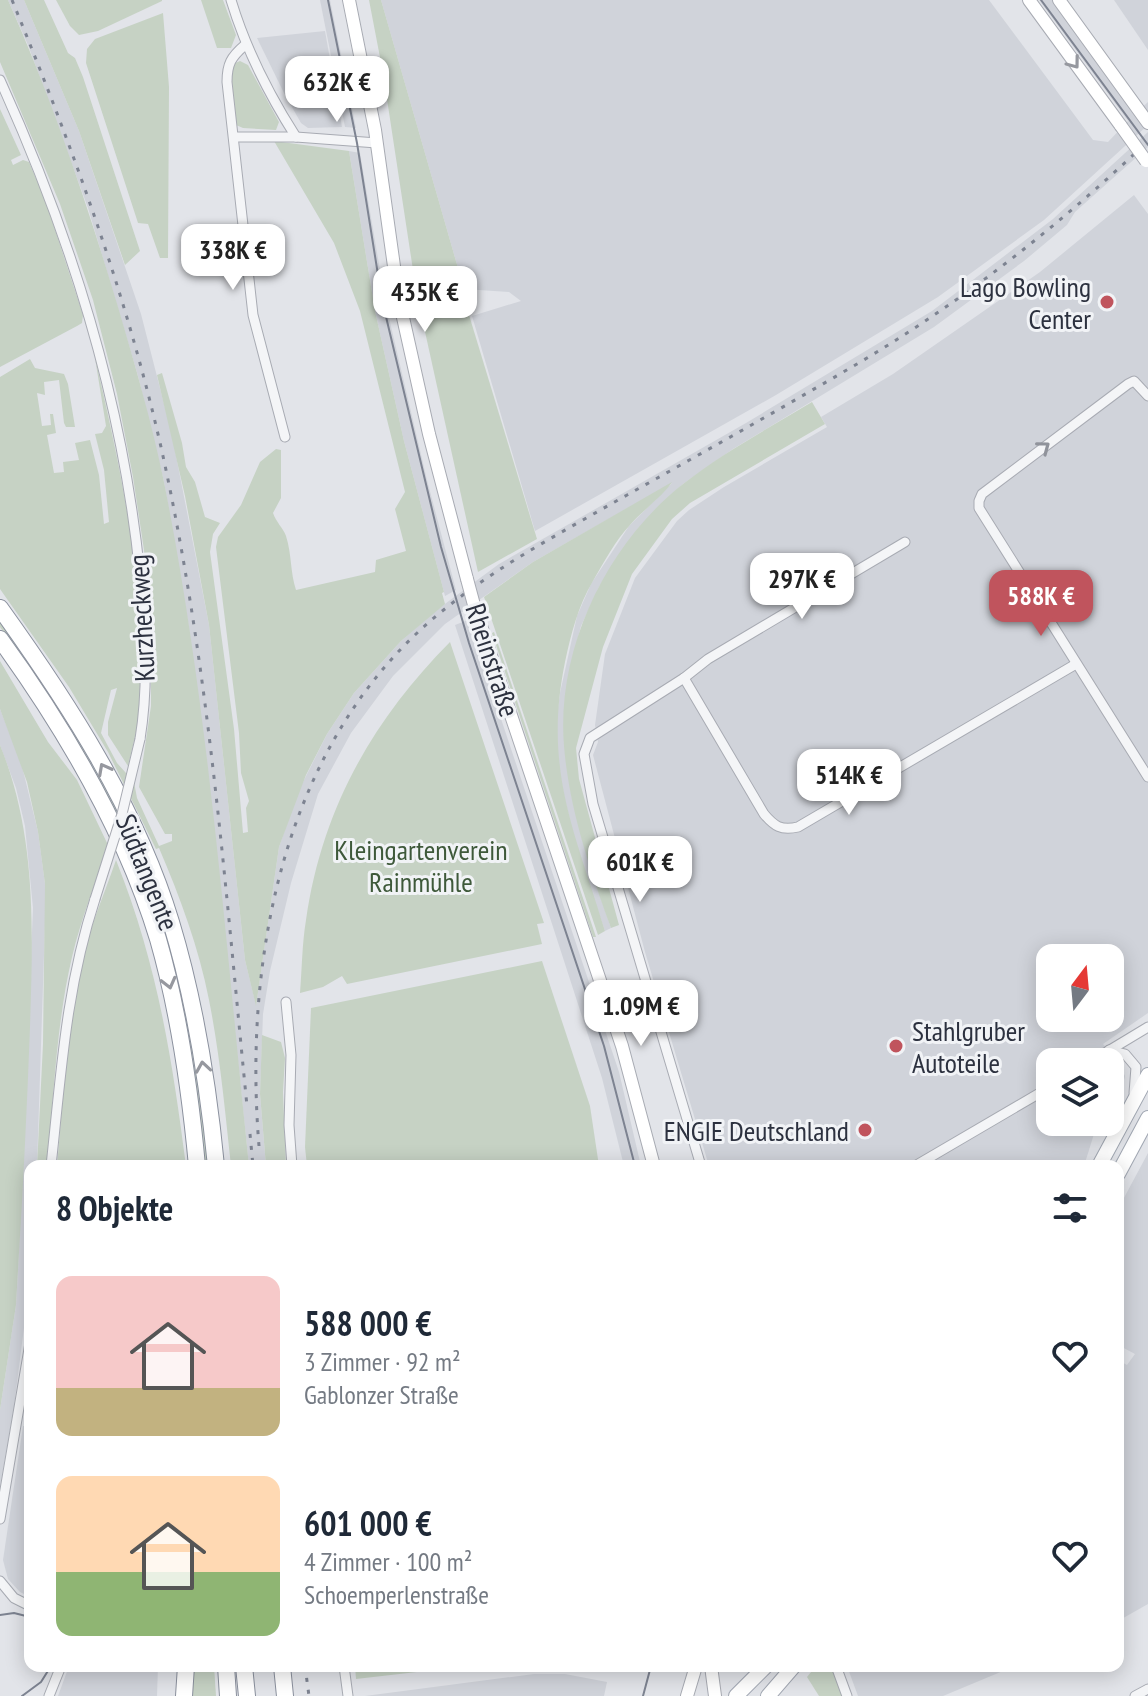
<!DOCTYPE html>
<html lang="de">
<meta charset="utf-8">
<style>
:root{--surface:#fff;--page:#f6f6f7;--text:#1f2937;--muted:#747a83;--accent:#c0545d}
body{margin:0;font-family:"PT Sans Narrow",sans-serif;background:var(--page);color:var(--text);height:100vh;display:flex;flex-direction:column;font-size:30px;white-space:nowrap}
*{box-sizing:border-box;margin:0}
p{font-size:26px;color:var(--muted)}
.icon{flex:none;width:44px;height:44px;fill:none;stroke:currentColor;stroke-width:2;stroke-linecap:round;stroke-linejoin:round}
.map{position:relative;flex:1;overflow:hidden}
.side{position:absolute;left:24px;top:1160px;width:1100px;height:512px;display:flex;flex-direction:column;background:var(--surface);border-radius:16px;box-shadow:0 4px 20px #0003}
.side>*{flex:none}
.needle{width:52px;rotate:16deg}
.fabs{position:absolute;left:1036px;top:944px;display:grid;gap:16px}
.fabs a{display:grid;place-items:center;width:88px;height:88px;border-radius:16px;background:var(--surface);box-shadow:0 4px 20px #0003;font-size:40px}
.price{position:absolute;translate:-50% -68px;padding:0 18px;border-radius:16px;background:#fff;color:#222;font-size:26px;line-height:52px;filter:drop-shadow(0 2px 4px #0008)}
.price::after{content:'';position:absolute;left:50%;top:48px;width:24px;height:18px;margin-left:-12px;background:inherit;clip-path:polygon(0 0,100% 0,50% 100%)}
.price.active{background:var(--accent);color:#fff}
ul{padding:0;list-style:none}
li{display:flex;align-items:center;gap:24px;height:200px;padding:0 32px}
li span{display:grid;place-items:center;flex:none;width:224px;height:160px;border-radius:16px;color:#555}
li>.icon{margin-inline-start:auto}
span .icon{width:96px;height:96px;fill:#fffc;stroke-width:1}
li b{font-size:34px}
h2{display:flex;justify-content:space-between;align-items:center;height:96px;padding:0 32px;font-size:34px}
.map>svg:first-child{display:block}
.built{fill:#d0d3da;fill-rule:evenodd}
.green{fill:#c6d2c4}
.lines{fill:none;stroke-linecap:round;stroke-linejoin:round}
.street-casing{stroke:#a8abb3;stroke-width:11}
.secondary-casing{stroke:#a8abb3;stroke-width:14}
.primary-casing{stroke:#a2a8b3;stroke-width:16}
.highway-casing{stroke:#8b919e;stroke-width:18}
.street{stroke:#f4f5f7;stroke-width:9}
.secondary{stroke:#fff;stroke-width:12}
.primary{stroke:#fff;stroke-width:14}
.highway{stroke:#fff;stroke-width:16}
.tram{stroke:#7d8391;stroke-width:2}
.rail{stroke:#7d8391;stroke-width:3;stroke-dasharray:4 8;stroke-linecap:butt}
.street-bridge-casing{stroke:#a8abb3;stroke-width:11;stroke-linecap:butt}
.secondary-bridge-casing{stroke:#a8abb3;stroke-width:14;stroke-linecap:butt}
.street-bridge{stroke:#f4f5f7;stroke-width:9}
.secondary-bridge{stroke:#fff;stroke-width:12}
.oneway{stroke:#96989f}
.oneway2{stroke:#90939b}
.poi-dot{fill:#c0545d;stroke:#f1f3f6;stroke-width:3}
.labels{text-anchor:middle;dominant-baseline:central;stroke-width:6;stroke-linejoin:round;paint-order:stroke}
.poi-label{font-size:28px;fill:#2c313f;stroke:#f1f3f6;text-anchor:end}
.street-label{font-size:28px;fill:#2c313f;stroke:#f1f3f6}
.park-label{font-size:28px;fill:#3e593a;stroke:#f1f3f6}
</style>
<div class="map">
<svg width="1148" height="1696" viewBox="0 0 1148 1696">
<rect width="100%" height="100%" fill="#e2e4e9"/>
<!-- built -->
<g class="built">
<polygon points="8,0 24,0 79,131 141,314 172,435 209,625 245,960 256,1005 279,847 298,792 327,734 354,693 401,641 434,612 499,564 746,423 932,311 1053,219 1148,132 1148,147 1075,212 1067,225 1024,261 934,327 733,449 683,484 660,506 618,556 599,587 581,626 570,668 564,725 572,798 591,869 611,928 605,931 578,853 565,800 557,758 557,715 560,693 577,616 591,584 629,526 672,483 533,562 445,624 393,676 351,733 318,794 291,883 270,971 263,1014 260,1094 266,1166 249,1166 206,758 188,622 164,482 138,376 88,208 28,45"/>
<polygon points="320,0 330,0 356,128 345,127"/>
<polygon points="381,0 989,0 1093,140 1108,142 1128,121 1039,0 1052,0 1134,115 1148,102 1148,125 1044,220 938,297 776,395 535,531 472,316 521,301 509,292 464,289"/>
<polygon points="1114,0 1148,0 1148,50"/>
<polygon points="325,31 342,127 308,128 301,123 284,93 257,38"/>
<polygon points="349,151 360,153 386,305 427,480 456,590 445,596 404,441 375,311"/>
<path d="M 1134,195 L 1148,214 L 1148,1013 L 1103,1044 L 1121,1068 L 1125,1076 L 1123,1084 L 1110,1106 L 1110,1062 L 1050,1062 L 1050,1122 L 1101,1122 L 1094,1134 L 1084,1166 L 709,1166 L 645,952 L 593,755 L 598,742 L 595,725 L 605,654 L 635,578 L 677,521 L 689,510 L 724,487 L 827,427 L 821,417 L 893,374 L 1040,272 ZM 1050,958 L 1110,958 L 1110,1018 L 1050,1018 Z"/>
<polygon points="468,620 619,1072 641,1166 624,1166 602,1078 455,625"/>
<polygon points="0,709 21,762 38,832 45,884 45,924 37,1166 30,1166 30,1281 14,1406 0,1487 0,1410 16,1305 18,1270 33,908 25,826 16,788 0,745"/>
<polygon points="1148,1153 1148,1604 1118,1621 1118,1360 1127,1365 1135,1354 1118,1345 1118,1209"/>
<polygon points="23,1426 30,1427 30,1597 20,1592 8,1579 3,1560"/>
<polygon points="69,1666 158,1666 157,1696 58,1696"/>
<polygon points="847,1666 1015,1666 943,1696 858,1696"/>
<polygon points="534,1674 565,1674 607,1682 604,1696 365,1696"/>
</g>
<!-- green -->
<g class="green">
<path d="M 0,0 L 8,0 C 52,99 87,203 118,307 C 135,365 152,423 164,482 C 209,708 225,938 249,1166 L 231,1166 C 225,1111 220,1055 209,1000 C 199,948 180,897 159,848 L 156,849 L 108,752 L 69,687 L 0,589 L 0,377 L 30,359 L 35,368 L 64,374 L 68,384 L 75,427 L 66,427 L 64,423 L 59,380 L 44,382 L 45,395 L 37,393 L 42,426 L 51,425 L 50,414 L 53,414 L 56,433 L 47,435 L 54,473 L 64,472 L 63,462 L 79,460 L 75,443 L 90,440 L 99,475 L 104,524 L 109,522 L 104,470 L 95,434 L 102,433 L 106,426 L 95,358 C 121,469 151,606 138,719 C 136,736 132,749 128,766 L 108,735 L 108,722 L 117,688 L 111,690 L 101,733 L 117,763 L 134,782 L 137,798 L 159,846 L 172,841 L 172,834 L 165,834 L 139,787 L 151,706 L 151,654 L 144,550 L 133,477 L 117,394 L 93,300 L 60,204 L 0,62 Z"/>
<polygon points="24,0 44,0 68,53 75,58 83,77 140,251 125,265 79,131"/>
<polygon points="56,0 162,0 162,1 98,31 79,35 70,26"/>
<polygon points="201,0 223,0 236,35 231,48 217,48"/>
<polygon points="369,0 381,0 464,289 413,270 383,73"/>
<polygon points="163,13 169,87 168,258 160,258 148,224 138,223 86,63 87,49 95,39"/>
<polygon points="240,61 248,65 279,122 276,130 243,128 236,125 231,71 233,64"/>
<polygon points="0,109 21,155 11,160 13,165 23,160 29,162 46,202 83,315 82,323 77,326 0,367"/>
<path d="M 274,141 L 349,151 L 375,311 L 404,441 L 444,592 L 442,593 L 445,604 L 401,641 L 354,693 L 327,734 L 306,775 L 279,847 L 256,1006 L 245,960 L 209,625 L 185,496 L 157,375 L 162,373 L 182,443 L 186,467 L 195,482 L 205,517 L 220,523 L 213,534 L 210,552 L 234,729 L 243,833 L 248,832 L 246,808 L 249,801 L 241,773 L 239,733 L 216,547 L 218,537 L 241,505 L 260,462 L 276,449 L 281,450 L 281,498 L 273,513 C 276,522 283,528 286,536 C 292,555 290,572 296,590 L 375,572 L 376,560 L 406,551 L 395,509 L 405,492 L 360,311 L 334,243 Z"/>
<polygon points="425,295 434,295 466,305 537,539 478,572 418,300"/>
<path d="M 812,402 L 825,424 L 690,503 L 672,519 L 632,574 L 603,647 L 576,748 L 579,779 L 619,925 L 611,928 C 590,870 569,808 564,746 C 556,648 607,544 683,484 C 724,452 769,428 812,402 Z"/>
<path d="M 672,482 C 666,493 641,512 630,525 C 615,541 604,562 593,581 C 578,606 571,634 565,662 C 543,769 575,832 605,931 L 598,935 L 484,597 L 533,562 Z"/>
<path d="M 0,621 C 63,712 123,804 159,909 C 187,992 198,1079 208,1166 L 204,1166 L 172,965 L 46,693 L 0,627 Z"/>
<polygon points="494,632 596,937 593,937 492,633"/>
<path d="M 450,642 L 544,923 L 537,924 L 542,944 L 347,984 L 342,976 L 323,987 L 300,993 C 302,969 302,944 306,920 C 322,809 372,721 450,642 Z"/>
<path d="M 0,661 L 48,742 L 77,780 L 108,845 C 96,882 81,919 72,957 C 56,1025 54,1096 47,1166 L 37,1166 L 43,1044 L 45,884 L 38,832 L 27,782 L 0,709 Z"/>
<path d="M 0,745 C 37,836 33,930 30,1027 C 27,1108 23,1189 18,1270 L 16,1305 L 0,1410 Z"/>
<path d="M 116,860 C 157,963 172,1057 186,1166 L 57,1166 C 63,1103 65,1038 78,976 C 86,936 103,898 116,860 Z"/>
<polygon points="542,961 590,1106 599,1166 307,1166 305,1147 311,1008"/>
<polygon points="262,1035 281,1042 285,1058 283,1092 286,1166 266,1166 260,1094"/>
<polygon points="193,1666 214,1666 216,1696 192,1696"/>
<polygon points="355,1666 469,1666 356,1679"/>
<polygon points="816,1666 832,1666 843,1696 819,1696 807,1677"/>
</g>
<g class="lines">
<!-- street casing -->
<g class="street-casing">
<g id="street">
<path d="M 231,0 C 246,50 268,93 296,137"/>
<path d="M 245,45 C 231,57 227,64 227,82 L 253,315 L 285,437"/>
<path d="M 0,80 C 71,236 123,403 140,575 C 145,630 149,684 140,739"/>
<polyline points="234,137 296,137 377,143"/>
<polyline points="1148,396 1134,381 1128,384 982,494 979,501 979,508 1148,777"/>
<path d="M 684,678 L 764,814 C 774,826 781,831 798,827 L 1076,664"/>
<polyline points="286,1002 291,1055 289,1125 292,1166"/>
<polyline points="1109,1050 1125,1054 1136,1067 1134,1093"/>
<polyline points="1090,1062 1148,1027"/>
<path d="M 51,1166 C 61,1074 66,988 95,899"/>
<polyline points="701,1166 593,804 584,754 590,738 684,678 708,659 905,542"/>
<polyline points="915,1166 1050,1087"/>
<polyline points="0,1519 30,1343"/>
<polyline points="0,1581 14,1598 30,1606"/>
<polyline points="344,1666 348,1696"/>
<polyline points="836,1666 847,1696"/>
<polyline points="49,1696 61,1666"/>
<polyline points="1135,1696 1148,1689"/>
</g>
</g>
<!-- secondary casing -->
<g class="secondary-casing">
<g id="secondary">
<polyline points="349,0 375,130 398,295 429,434 467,579"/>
<polyline points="1029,0 1121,126"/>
<polyline points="1059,0 1148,123"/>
<polyline points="474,605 622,1046 654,1166"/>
<polyline points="711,1666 715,1696"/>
<polyline points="687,1696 696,1666"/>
</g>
</g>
<!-- primary casing -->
<g class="primary-casing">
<g id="primary">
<polyline points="1099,1166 1148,1075"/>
<polyline points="1118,1174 1148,1118"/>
<polyline points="736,1696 766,1666"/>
<polyline points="768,1696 794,1666"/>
</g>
</g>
<!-- highway casing -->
<g class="highway-casing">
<g id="highway">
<path d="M 0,608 C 69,704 136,807 171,922 C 195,1001 208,1083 216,1166"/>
<path d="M 0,639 C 66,730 125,830 158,939 C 179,1012 190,1090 197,1166"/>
<polyline points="226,1666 228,1696"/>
<polyline points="244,1666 247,1696"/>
<polyline points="282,1666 285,1696"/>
<polyline points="184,1696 186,1666"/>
</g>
</g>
<!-- street -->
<use href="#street" class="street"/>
<!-- secondary -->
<use href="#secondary" class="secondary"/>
<!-- primary -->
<use href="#primary" class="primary"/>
<!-- highway -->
<use href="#highway" class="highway"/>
<!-- tram -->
<g class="tram">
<polyline points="328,0 357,143 382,300 441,547 469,643 604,1046 635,1166"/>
<polyline points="1041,0 1148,145"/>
<polyline points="0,1615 14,1613 30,1617"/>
<polyline points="22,1696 41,1682 51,1666"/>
<polyline points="643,1696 651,1666"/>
</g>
<!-- rail -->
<g class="rail">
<path d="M 12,0 C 72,146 126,293 161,447 C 209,663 225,886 247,1106"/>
<polyline points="250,1134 253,1166"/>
<path d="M 259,1146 C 243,952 286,734 446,608 C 497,567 555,536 611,504 C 695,457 779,410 862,361 C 966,299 1061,224 1148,141"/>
<polyline points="305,1666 309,1696"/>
</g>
<!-- street-bridge casing -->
<g class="street-bridge-casing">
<polyline id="street-bridge" points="95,899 122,814 140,739"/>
</g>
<!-- secondary-bridge casing -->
<g class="secondary-bridge-casing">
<g id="secondary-bridge">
<polyline points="1121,126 1146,161"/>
<polyline points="467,579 474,605"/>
</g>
</g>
<!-- street-bridge -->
<use href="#street-bridge" class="street-bridge"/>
<!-- secondary-bridge -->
<use href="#secondary-bridge" class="secondary-bridge"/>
</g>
<!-- one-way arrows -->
<defs><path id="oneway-chevron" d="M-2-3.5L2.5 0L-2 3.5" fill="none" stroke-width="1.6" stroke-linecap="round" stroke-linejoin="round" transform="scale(2)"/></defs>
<g class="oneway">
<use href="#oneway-chevron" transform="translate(1074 63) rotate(53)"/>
<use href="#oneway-chevron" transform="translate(104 769) rotate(-118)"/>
<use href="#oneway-chevron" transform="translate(169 983) rotate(76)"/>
<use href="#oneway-chevron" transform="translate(203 1067) rotate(-99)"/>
</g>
<use class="oneway2" href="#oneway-chevron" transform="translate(1044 447) rotate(-37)"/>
<!-- markers -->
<g class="poi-dot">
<circle cx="1107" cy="302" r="8"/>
<circle cx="896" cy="1046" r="8"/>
<circle cx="865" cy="1130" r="8"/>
</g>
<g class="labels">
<!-- poi labels -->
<g class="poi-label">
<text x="1091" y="286">Lago Bowling<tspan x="1091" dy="32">Center</tspan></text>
<text x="912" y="1030" text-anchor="start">Stahlgruber<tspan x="912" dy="32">Autoteile</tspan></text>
<text x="849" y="1130">ENGIE Deutschland</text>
</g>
<!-- street labels -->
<g class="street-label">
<text transform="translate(141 618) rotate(-93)">Kurzheckweg</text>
<text transform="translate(493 660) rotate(72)">Rheinstraße</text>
<text transform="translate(148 872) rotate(68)">Südtangente</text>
</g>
<!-- park labels -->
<g class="park-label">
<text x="421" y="849">Kleingartenverein<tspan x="421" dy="32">Rainmühle</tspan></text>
</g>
</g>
</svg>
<div class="fabs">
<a><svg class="needle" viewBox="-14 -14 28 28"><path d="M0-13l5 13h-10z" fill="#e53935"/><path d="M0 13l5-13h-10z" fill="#747a83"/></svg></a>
<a><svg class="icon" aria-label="layers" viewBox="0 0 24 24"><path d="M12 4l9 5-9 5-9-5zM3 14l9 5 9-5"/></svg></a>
</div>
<b class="price" style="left:337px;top:124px">632K €</b>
<b class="price" style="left:233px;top:292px">338K €</b>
<b class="price" style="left:425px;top:334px">435K €</b>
<b class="price" style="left:802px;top:621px">297K €</b>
<b class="price active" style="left:1041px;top:638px">588K €</b>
<b class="price" style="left:849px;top:817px">514K €</b>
<b class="price" style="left:640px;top:904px">601K €</b>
<b class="price" style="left:641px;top:1048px">1.09M €</b>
<section class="side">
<h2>8 Objekte<svg class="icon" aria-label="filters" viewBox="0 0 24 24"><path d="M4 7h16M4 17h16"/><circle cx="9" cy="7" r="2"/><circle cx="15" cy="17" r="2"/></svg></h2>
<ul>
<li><span style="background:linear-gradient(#f6c9c9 70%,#c2b280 0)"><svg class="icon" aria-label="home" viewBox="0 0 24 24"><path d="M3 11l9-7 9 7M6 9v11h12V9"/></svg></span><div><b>588 000 €</b><p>3 Zimmer · 92 m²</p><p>Gablonzer Straße</p></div><svg class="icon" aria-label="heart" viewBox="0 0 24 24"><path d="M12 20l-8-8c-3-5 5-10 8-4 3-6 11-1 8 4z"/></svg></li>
<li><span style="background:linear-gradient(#ffd9b3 60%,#8fb573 0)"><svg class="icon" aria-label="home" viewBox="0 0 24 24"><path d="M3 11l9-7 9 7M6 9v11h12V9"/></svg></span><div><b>601 000 €</b><p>4 Zimmer · 100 m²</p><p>Schoemperlenstraße</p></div><svg class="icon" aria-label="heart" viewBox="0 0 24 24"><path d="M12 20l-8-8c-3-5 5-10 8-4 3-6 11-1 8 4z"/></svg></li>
</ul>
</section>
</div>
